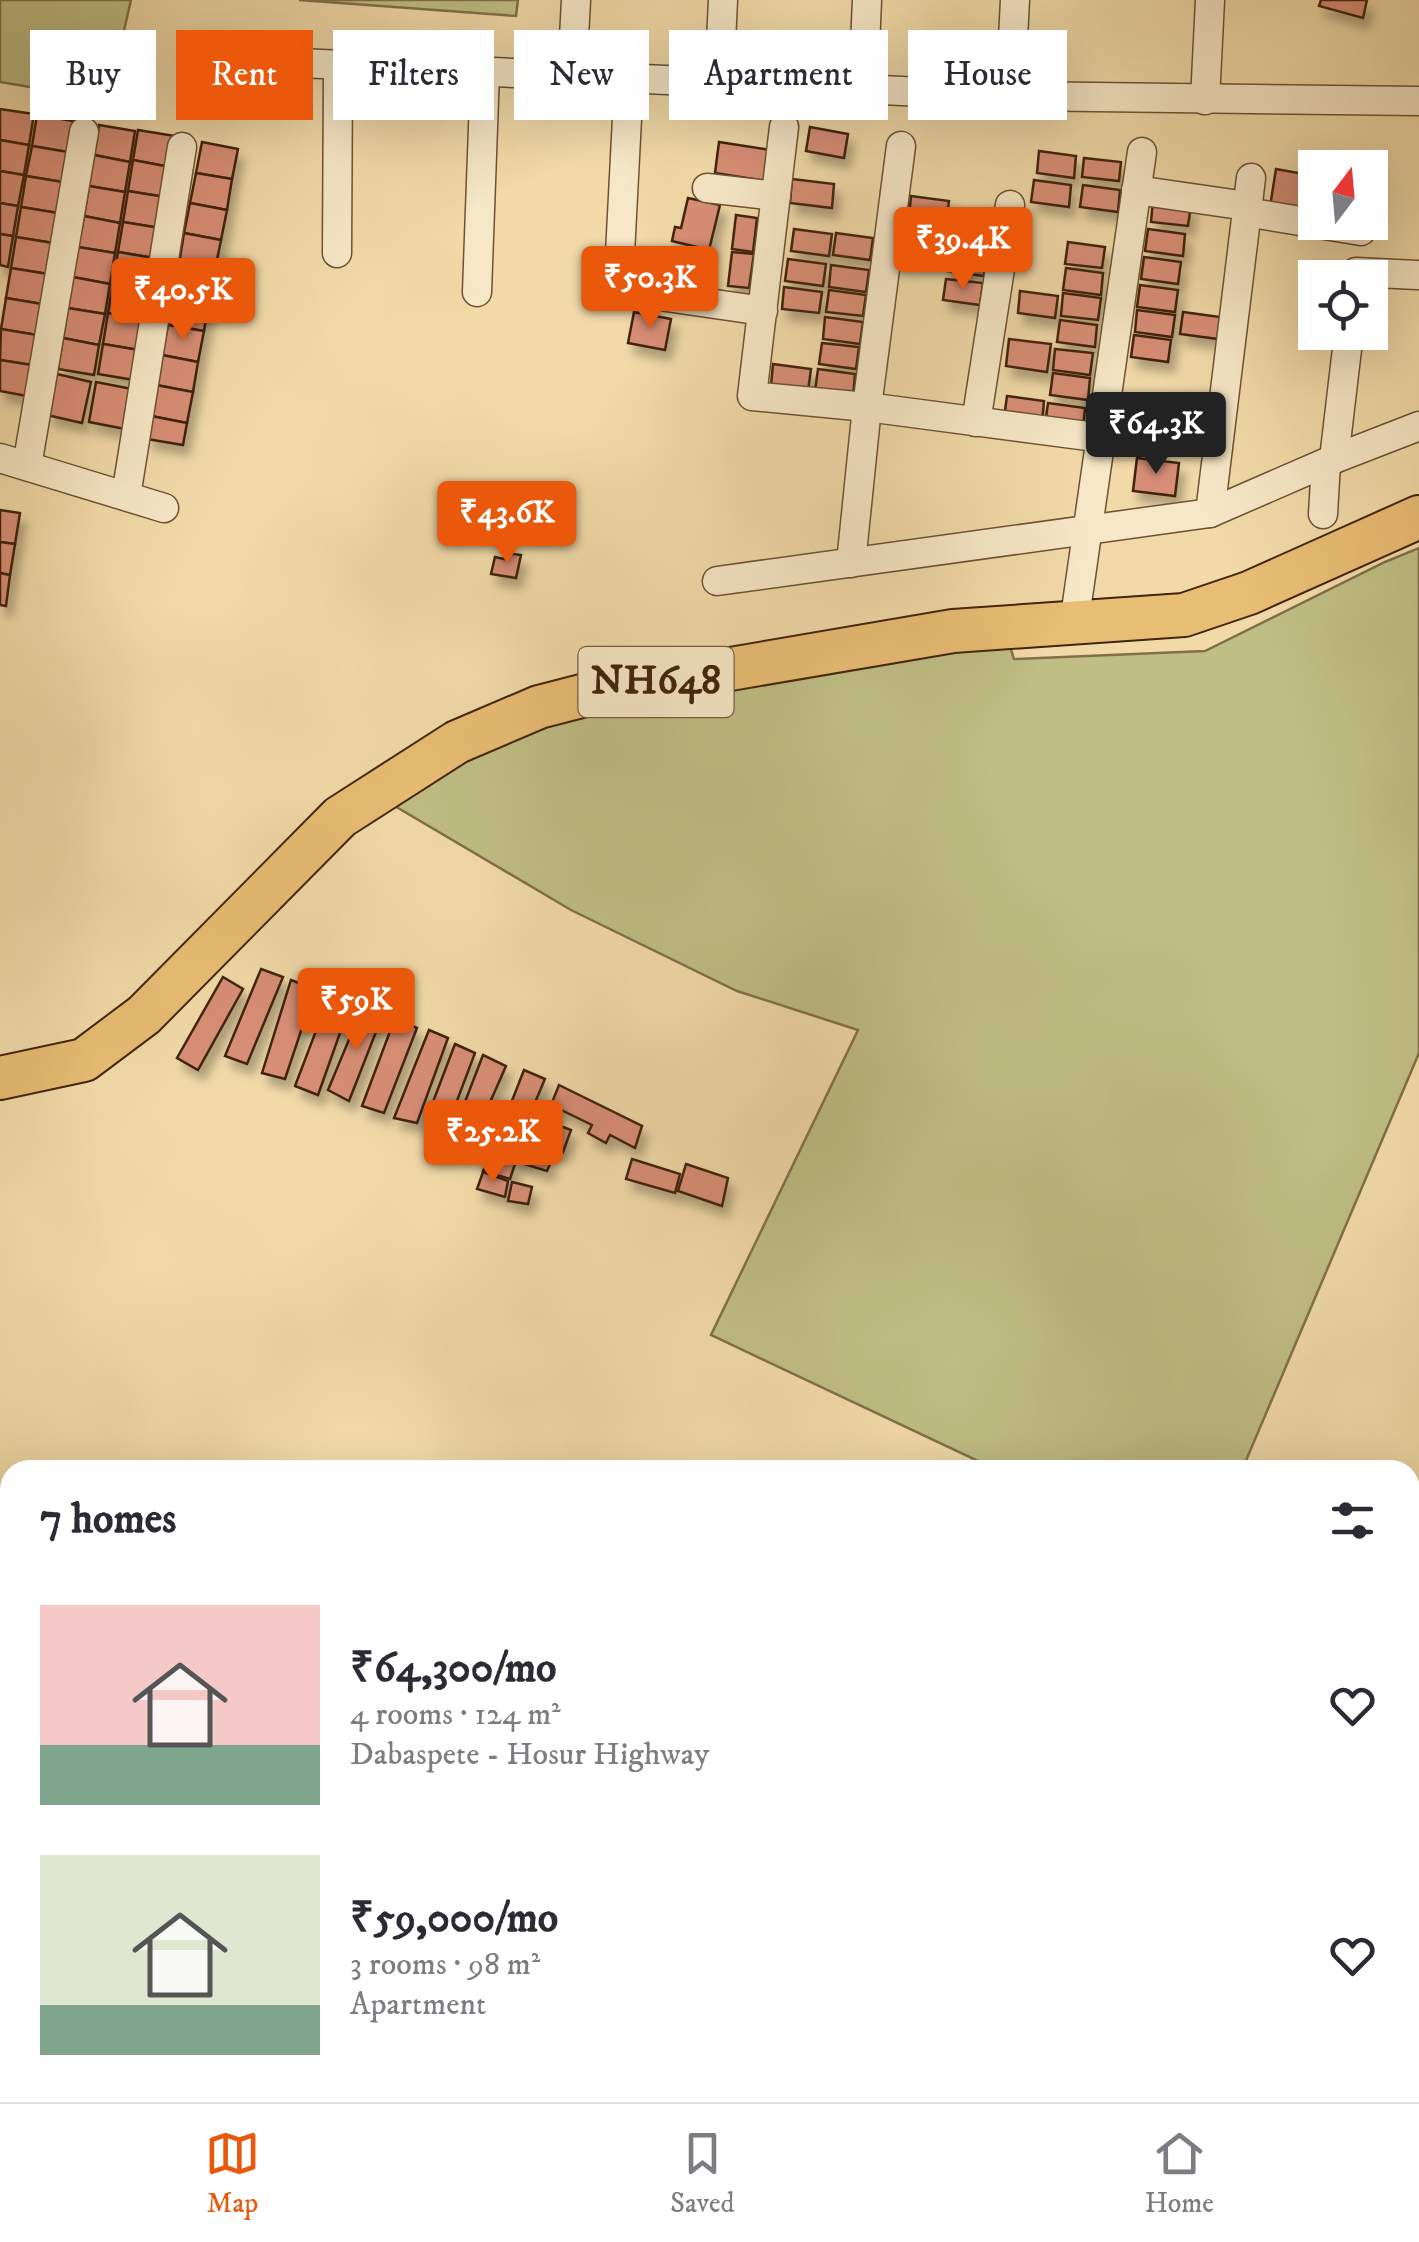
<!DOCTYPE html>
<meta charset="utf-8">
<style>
:root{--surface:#fff;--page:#f7f7f7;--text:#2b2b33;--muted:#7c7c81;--line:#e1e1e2;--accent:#ea580c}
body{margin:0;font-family:"IM FELL DW Pica",serif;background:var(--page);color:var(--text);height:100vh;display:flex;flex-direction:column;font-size:38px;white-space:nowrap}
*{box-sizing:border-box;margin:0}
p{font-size:32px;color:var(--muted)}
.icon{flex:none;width:55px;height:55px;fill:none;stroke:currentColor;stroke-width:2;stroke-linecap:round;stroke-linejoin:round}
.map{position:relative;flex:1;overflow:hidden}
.side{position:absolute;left:0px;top:1460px;width:1420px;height:642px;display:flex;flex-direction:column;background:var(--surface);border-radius:30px 30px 0 0;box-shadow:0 10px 40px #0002}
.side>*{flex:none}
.hud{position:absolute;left:30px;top:30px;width:1360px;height:90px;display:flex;gap:20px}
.needle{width:65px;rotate:16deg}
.fabs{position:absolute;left:1298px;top:150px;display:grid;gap:20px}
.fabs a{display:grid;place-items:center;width:90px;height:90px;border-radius:0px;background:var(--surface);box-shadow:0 10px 40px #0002;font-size:50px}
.price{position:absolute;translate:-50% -85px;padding:0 22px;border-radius:10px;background:var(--accent);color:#fff;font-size:32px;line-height:65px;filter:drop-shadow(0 2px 5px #0008)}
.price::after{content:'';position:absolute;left:50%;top:60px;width:30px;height:22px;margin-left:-15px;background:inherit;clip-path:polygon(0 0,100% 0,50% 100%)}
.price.current{background:#222;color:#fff}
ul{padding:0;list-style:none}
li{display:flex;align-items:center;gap:30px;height:250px;padding:0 40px}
li span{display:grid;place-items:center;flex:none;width:280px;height:200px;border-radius:0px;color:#555}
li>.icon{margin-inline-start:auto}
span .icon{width:120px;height:120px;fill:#fffc;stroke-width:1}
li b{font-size:42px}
h2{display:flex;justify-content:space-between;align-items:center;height:120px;padding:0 40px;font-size:42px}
.tag{padding:0 35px;border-radius:0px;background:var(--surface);box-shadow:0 10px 40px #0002;font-size:35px;line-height:90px}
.tag.current{background:var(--accent);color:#fff}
.tab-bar{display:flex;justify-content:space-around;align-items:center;height:140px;border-top:2px solid var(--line);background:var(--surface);font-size:28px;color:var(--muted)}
.tab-bar a{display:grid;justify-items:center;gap:5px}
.tab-bar .current{color:var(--accent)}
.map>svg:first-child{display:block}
.green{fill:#bfbe84;stroke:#807148;stroke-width:2.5}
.building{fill:#d78e76;stroke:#41240c;stroke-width:2.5;filter:url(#shadow)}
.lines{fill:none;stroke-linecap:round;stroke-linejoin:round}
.minor-casing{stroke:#6d5233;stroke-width:31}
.highway-casing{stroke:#41240c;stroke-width:46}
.minor{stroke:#f6e7c6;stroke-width:28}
.highway{stroke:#e8bd74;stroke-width:42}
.labels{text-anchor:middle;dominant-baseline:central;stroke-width:8;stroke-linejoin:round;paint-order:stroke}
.shield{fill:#f6e7c6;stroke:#775e44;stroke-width:2.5}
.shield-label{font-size:40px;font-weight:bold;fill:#41240c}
</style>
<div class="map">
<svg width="1419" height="2102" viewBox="0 0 1419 2102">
<defs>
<filter id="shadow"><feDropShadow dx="6" dy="10" stdDeviation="5" flood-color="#0004"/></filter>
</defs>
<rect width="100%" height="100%" fill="#f1daa8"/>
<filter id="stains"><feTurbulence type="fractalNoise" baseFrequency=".002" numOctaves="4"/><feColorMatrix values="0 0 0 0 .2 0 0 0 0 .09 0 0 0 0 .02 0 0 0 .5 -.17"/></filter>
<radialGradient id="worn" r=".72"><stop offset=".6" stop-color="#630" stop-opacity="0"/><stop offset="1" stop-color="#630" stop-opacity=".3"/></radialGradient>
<!-- green -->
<g class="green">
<polygon points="0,0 131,0 108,100 0,82"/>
<polygon points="299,0 518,0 516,16"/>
<polygon points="1419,548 1419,1053 1242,1470 1107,1470 1092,1465 1090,1470 997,1470 711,1335 858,1030 737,991 571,910 388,802 486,745 572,714 1009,643 1014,659 1205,651 1385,562"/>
<polygon points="782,2093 794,2098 792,2102 427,2102 408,2093"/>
</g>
<!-- building -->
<g class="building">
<polygon points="1321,0 1367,0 1363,18 1319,6"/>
<polygon points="0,109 34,114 29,145 0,140"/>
<polygon points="37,115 73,121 68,152 32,146"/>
<polygon points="99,125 135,131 130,162 94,155"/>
<polygon points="810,127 848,134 844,158 806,151"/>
<polygon points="138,130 175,136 170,167 133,160"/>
<polygon points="0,140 29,145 24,175 0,171"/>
<polygon points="202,142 238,149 232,179 196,173"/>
<polygon points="719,142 771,150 766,181 715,173"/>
<polygon points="32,146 68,152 63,182 26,176"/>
<polygon points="1039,151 1076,156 1074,178 1037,173"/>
<polygon points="94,155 130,162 125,192 89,186"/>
<polygon points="1084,158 1121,162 1119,181 1082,177"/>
<polygon points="133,160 170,167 165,197 128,191"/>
<polygon points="1276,169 1315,176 1315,214 1270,207"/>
<polygon points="0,171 24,175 18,206 0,203"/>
<polygon points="196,173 232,179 227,210 190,203"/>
<polygon points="26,176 63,182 58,213 21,207"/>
<polygon points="792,179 834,184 832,208 790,203"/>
<polygon points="1034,180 1071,185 1069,207 1031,202"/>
<polygon points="1083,185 1120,190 1118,212 1080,207"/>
<polygon points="89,186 125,192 120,223 84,216"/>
<polygon points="128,191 165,197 160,228 123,222"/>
<polygon points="911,196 949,201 946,223 909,218"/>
<polygon points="688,198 720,205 709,250 672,241 675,227 681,228"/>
<polygon points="1153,200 1191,205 1188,226 1151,222"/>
<polygon points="0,203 18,206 13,236 0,234"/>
<polygon points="190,203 227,210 221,240 184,233"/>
<polygon points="21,207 58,213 53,243 16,237"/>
<polygon points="736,215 757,218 753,252 732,249"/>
<polygon points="84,216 120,223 115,253 78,247"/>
<polygon points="123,222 160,228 154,258 118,252"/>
<polygon points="794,229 832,234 829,256 791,251"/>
<polygon points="1148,229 1185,234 1183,256 1145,251"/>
<polygon points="184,233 221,240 215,270 179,264"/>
<polygon points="836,233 873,238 870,260 833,255"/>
<polygon points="0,234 13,236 8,267 0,265"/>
<polygon points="16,237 53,243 48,274 11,268"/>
<polygon points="1068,242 1105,247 1102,268 1065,264"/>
<polygon points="78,247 115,253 110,284 73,277"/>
<polygon points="950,249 987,254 984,276 947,271"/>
<polygon points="118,252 154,258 149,289 113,283"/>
<polygon points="732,252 754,254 749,288 728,286"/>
<polygon points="1144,257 1181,262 1178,284 1141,279"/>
<polygon points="788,259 826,264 823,286 785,281"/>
<polygon points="179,264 215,270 209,301 173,294"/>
<polygon points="831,265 869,270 866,292 829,287"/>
<polygon points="11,268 48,274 42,304 6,298"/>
<polygon points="1066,268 1103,273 1101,295 1063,290"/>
<polygon points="73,277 110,284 105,314 68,308"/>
<polygon points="946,279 983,283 980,305 943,300"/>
<polygon points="113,283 149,289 144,319 108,313"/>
<polygon points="1140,285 1178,290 1175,312 1137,307"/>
<polygon points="784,287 822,292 819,313 782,309"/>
<polygon points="829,290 866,295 863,316 826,312"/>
<polygon points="1020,291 1058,296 1055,318 1018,313"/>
<polygon points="1063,293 1101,298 1098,320 1061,316"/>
<polygon points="173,294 209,301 204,331 168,325"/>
<polygon points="6,298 42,304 37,335 1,329"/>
<polygon points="68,308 105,314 99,345 63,338"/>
<polygon points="1137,310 1175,315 1172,337 1135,332"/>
<polygon points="634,312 671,319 665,350 628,343"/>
<polygon points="1183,312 1220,317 1218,339 1180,334"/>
<polygon points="108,313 144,319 139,350 103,344"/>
<polygon points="825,317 863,322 860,344 823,339"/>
<polygon points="1060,320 1097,325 1095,347 1057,342"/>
<polygon points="168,325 204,331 198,362 162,355"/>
<polygon points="1,329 37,335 32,365 0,360"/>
<polygon points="1134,335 1171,340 1168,362 1131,357"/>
<polygon points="63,338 99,345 94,375 58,369"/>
<polygon points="1009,339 1051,344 1047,372 1006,366"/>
<polygon points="822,343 859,347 856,369 819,364"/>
<polygon points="103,344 139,350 134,380 98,374"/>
<polygon points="1055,349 1093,353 1090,375 1053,370"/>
<polygon points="162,355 198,362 193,392 156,385"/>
<polygon points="0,360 32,365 27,396 0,391"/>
<polygon points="773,364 811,369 808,391 771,386"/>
<polygon points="818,369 855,374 853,396 815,391"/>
<polygon points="1053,373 1090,378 1088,400 1050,395"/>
<polygon points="57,374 91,382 82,423 47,415"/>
<polygon points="96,382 132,389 125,429 89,422"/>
<polygon points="156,385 193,392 187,423 151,416"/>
<polygon points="1007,396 1044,401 1042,423 1004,418"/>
<polygon points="1048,403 1085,408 1083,429 1045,425"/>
<polygon points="151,416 187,423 183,445 147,439"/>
<polygon points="1137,458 1179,463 1175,496 1133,491"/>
<polygon points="519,505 545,509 541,531 516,527"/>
<polygon points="0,510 20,513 15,544 0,542"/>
<polygon points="0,542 15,544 10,575 0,573"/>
<polygon points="506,553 521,555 516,578 491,574 495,557 504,559"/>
<polygon points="0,573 10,575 6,606 0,605"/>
<polygon points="261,969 283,977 247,1064 225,1056"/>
<polygon points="223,977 243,989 198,1070 177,1058"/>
<polygon points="291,980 315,989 285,1079 262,1073"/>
<polygon points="330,994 351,1002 318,1095 295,1086"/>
<polygon points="363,1006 383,1014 349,1101 328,1090"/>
<polygon points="395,1018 417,1028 384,1113 362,1106"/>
<polygon points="429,1030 448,1038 417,1123 394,1118"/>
<polygon points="455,1044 475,1053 449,1122 428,1115"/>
<polygon points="483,1055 506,1066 473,1141 453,1133"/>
<polygon points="524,1070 545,1079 516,1147 497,1139"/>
<polygon points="559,1085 642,1126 635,1148 610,1135 606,1143 588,1133 592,1125 551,1105"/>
<polygon points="532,1115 571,1130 563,1152 523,1135"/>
<polygon points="492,1151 515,1164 510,1179 483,1171"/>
<polygon points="516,1151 551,1162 547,1171 514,1161"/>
<polygon points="632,1159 680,1174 675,1193 626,1179"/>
<polygon points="686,1164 728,1178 722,1206 678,1191"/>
<polygon points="483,1172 508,1181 505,1197 477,1189"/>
<polygon points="512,1182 532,1187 528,1204 508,1201"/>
<polygon points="163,2092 195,2092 192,2102 167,2102 160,2100"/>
<polygon points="232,2092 264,2092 260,2102 229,2099"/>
<polygon points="338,2092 367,2092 370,2093 367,2102 334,2102"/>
</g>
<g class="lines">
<!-- minor casing -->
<g class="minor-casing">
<g id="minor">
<polyline points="279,62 1010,96 1419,101"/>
<polyline points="572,76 576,0"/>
<polyline points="719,83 723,0"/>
<polyline points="863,90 867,0"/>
<polyline points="1010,96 1015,0"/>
<polyline points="1205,100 1210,0"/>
<polyline points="784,127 752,396 867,407 1103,438"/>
<polyline points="707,188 776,196"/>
<polyline points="1136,190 1247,206"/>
<polyline points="1246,212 1361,231"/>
<polyline points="337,253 338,65"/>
<polyline points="1356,272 1417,275"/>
<polyline points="477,292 485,72"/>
<polyline points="618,293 629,79"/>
<polyline points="646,294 763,311"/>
<polyline points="976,422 1010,205"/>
<polyline points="0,458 164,508"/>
<polyline points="1334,459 1349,332"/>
<polyline points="27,466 84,132"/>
<polyline points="126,496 182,147"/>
<polyline points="1210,513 1251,178"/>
<polyline points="1323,514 1326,463"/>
<polyline points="851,563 867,407 901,146"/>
<polyline points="717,581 1210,513 1334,459 1419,426"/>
<polyline points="1074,624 1142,152"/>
<polyline points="1032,2092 1056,2102"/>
<polyline points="995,2102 1000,2092"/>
</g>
</g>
<!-- highway casing -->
<g class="highway-casing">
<polyline id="highway" points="0,1078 84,1060 144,1015 340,817 457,742 539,707 601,691 953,631 1184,615 1249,593 1419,517"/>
</g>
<!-- minor -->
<use href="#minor" class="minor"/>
<!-- highway -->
<use href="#highway" class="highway"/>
</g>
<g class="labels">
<!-- shield labels -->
<rect class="shield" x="578.5" y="647" width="155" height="70" rx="8"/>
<g class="shield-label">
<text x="656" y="682">NH648</text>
</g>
</g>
<rect width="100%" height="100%" filter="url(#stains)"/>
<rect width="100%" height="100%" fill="url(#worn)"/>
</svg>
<div class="fabs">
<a><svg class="needle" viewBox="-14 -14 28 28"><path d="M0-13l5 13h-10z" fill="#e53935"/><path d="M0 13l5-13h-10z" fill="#7c7c81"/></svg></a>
<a><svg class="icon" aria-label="locate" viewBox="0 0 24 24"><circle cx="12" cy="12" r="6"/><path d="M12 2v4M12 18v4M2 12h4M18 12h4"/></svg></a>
</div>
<b class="price" style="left:963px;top:292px">₹39.4K</b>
<b class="price" style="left:650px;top:331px">₹50.3K</b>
<b class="price" style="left:183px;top:343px">₹40.5K</b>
<b class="price current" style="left:1156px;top:477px">₹64.3K</b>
<b class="price" style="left:507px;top:566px">₹43.6K</b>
<b class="price" style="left:356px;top:1053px">₹59K</b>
<b class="price" style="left:493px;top:1185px">₹25.2K</b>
<div class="hud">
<a class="tag">Buy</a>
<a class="tag current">Rent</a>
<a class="tag">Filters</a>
<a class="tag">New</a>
<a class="tag">Apartment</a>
<a class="tag">House</a>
</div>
<section class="side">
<h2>7 homes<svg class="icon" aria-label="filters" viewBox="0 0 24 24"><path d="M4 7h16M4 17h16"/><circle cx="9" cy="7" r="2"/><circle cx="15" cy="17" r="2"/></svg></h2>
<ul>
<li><span style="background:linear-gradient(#f6c9c9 70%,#7fa58c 0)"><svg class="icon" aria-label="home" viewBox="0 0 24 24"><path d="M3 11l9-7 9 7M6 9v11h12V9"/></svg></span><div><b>₹64,300/mo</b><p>4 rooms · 124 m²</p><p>Dabaspete - Hosur Highway</p></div><svg class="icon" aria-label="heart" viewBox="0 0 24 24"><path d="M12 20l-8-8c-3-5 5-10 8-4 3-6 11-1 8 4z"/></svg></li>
<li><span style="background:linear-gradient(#dfe7d0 75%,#7fa58c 0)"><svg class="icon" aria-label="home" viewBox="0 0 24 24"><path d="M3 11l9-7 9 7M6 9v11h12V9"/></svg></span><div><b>₹59,000/mo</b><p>3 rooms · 98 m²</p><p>Apartment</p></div><svg class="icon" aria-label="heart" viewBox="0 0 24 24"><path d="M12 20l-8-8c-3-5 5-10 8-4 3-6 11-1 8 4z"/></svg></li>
</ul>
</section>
</div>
<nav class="tab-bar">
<a class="current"><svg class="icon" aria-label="map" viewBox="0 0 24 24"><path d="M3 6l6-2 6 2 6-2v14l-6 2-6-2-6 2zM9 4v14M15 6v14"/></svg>Map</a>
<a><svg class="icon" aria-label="saved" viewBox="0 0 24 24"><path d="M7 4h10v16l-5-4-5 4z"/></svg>Saved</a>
<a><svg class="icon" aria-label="home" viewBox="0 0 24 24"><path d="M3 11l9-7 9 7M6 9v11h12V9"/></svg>Home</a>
</nav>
